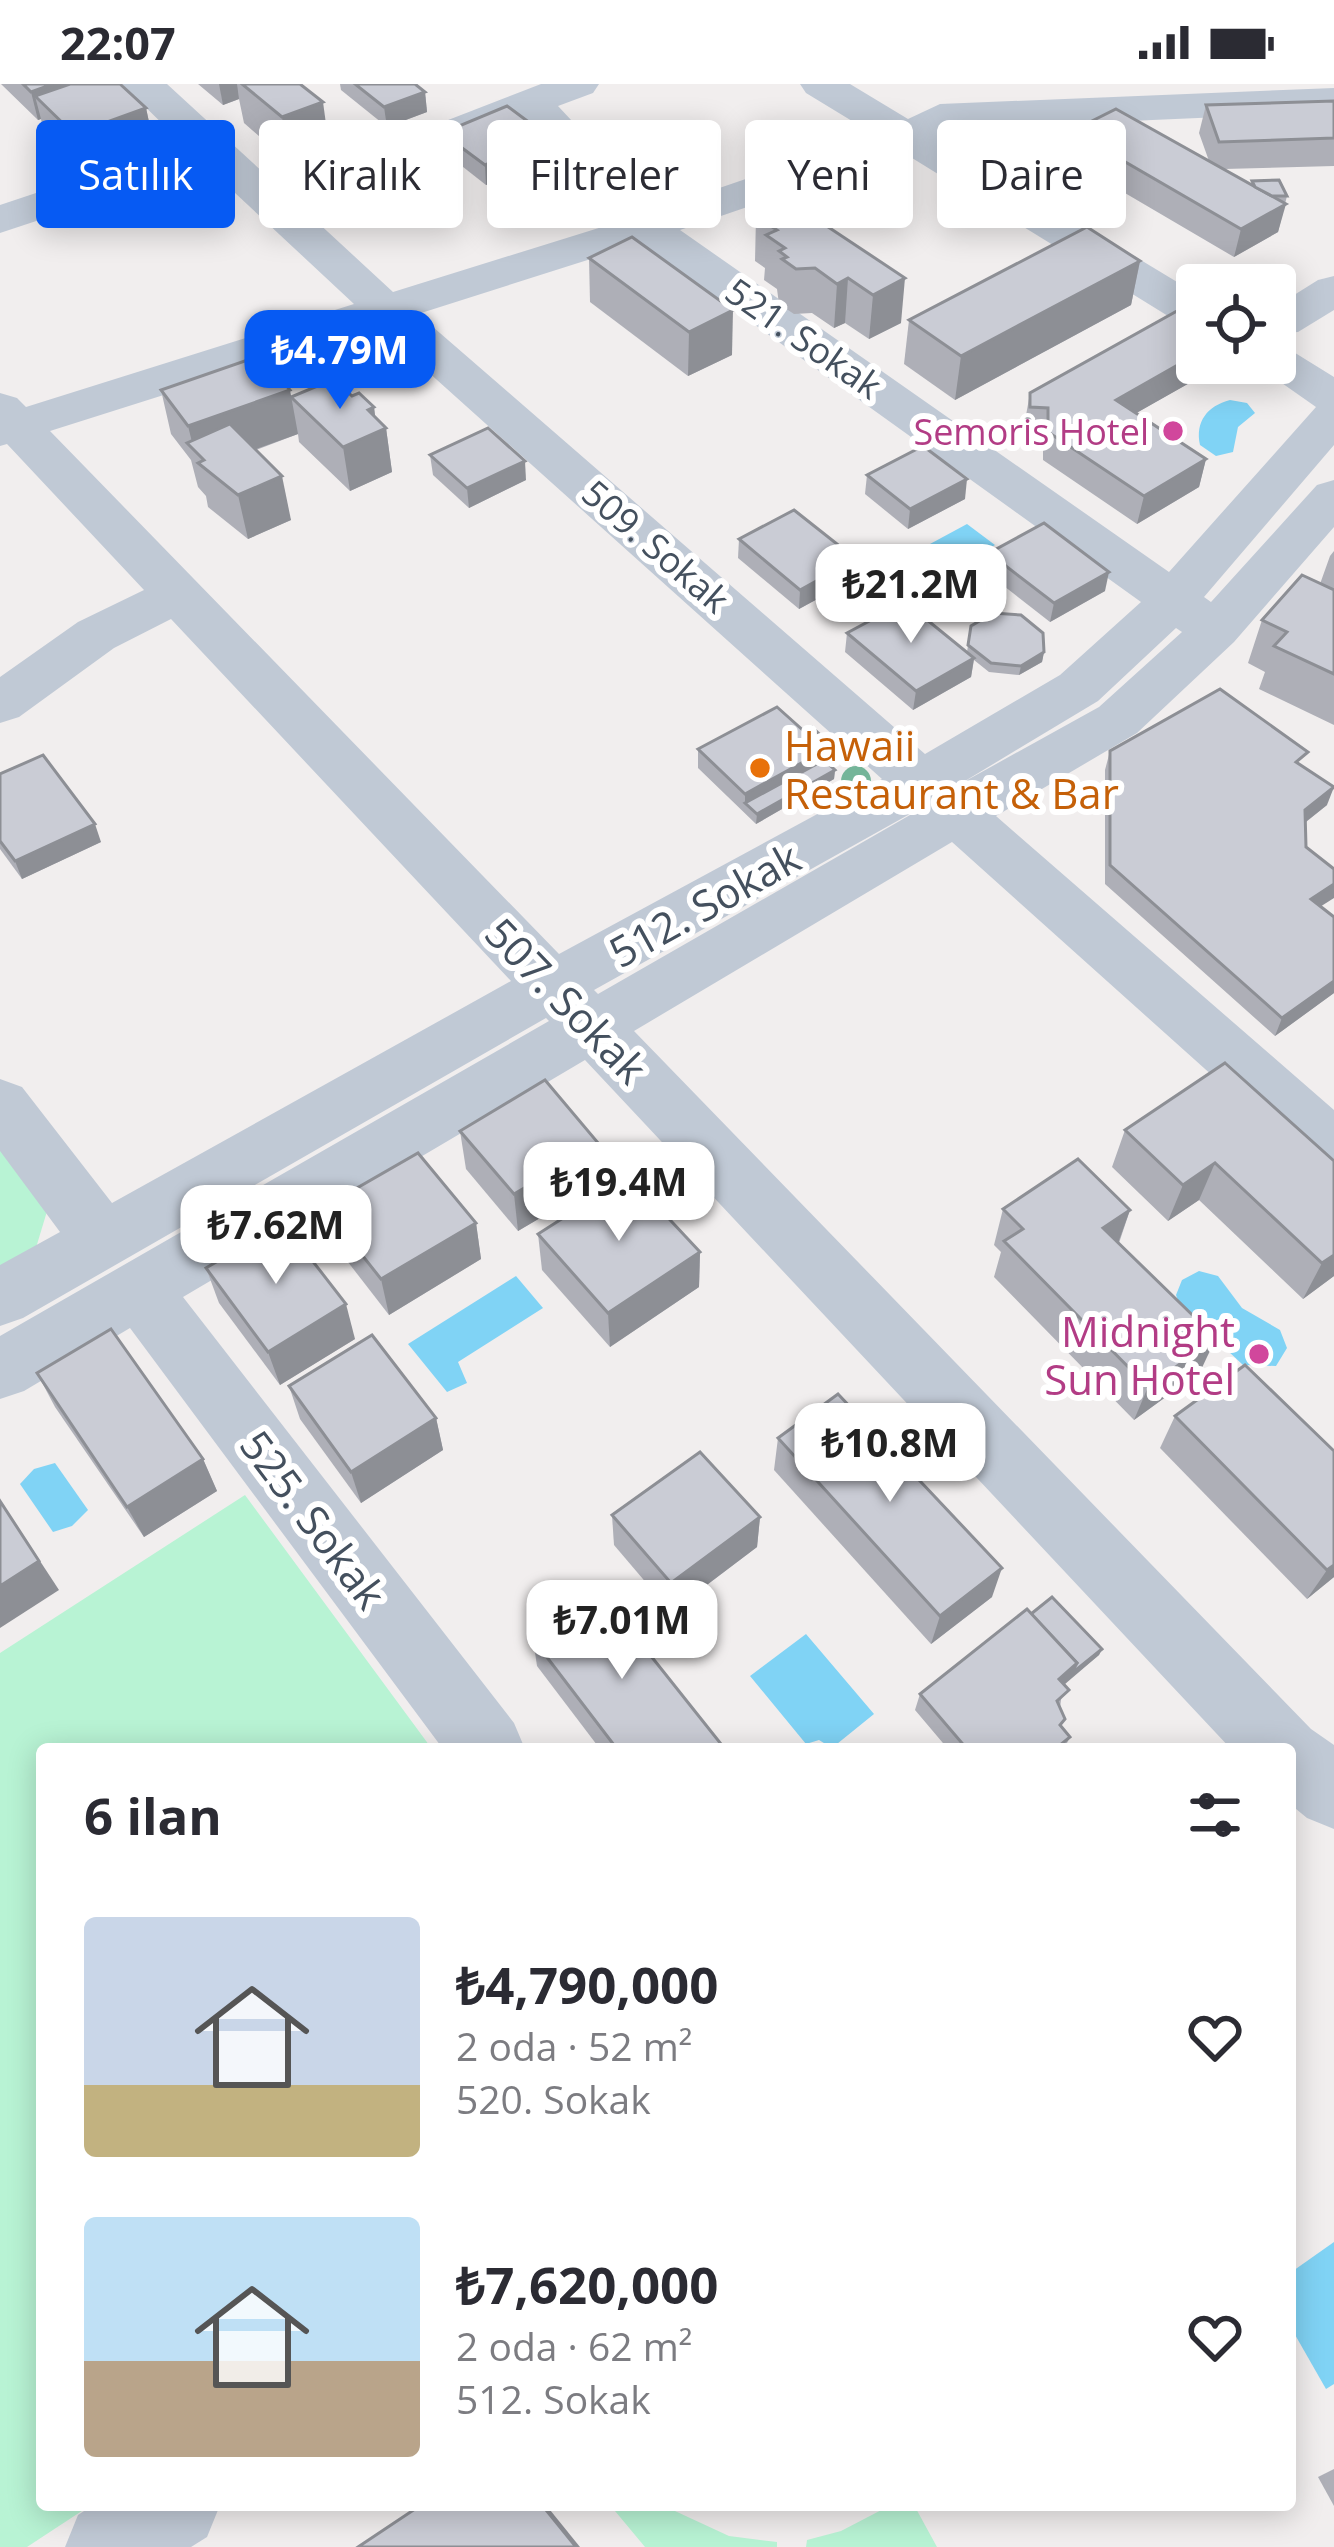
<!DOCTYPE html>
<html lang="tr">
<meta charset="utf-8">
<style>
:root{--surface:#fff;--page:#f2f2f3;--text:#2b2b33;--muted:#7c7c81;--accent:#065af3}
body{margin:0;font-family:"Open Sans",sans-serif;background:var(--page);color:var(--text);height:100vh;display:flex;flex-direction:column;font-size:45px;white-space:nowrap}
*{box-sizing:border-box;margin:0}
p{font-size:39px;color:var(--muted)}
.icon{flex:none;width:66px;height:66px;fill:none;stroke:currentColor;stroke-width:2;stroke-linecap:round;stroke-linejoin:round}
.map{position:relative;flex:1;overflow:hidden}
.sheet{position:absolute;left:36px;top:1659px;width:1260px;height:768px;display:flex;flex-direction:column;background:var(--surface);border-radius:12px;box-shadow:0 6px 30px #0003}
.sheet>*{flex:none}
.guide{position:absolute;left:36px;top:36px;width:1263px;height:108px;display:flex;gap:24px}
.buttons{position:absolute;left:1176px;top:180px;display:grid;gap:24px}
.buttons a{display:grid;place-items:center;width:120px;height:120px;border-radius:12px;background:var(--surface);box-shadow:0 6px 30px #0003;font-size:60px}
.price{position:absolute;translate:-50% -102px;padding:0 27px;border-radius:24px;background:#fff;color:#222;font-size:39px;line-height:78px;filter:drop-shadow(0 3px 6px #0008)}
.price::after{content:'';position:absolute;left:50%;top:72px;width:36px;height:27px;margin-left:-18px;background:inherit;clip-path:polygon(0 0,100% 0,50% 100%)}
.price.active{background:var(--accent);color:#fff}
ul{padding:0;list-style:none}
li{display:flex;align-items:center;gap:36px;height:300px;padding:0 48px}
li span{display:grid;place-items:center;flex:none;width:336px;height:240px;border-radius:12px;color:#555}
li>.icon{margin-inline-start:auto}
span .icon{width:144px;height:144px;fill:#fffc;stroke-width:1}
li b{font-size:51px}
h2{display:flex;justify-content:space-between;align-items:center;height:144px;padding:0 48px;font-size:51px}
.pill{padding:0 42px;border-radius:12px;background:var(--surface);box-shadow:0 6px 30px #0003;font-size:42px;line-height:108px}
.pill.active{background:var(--accent);color:#fff}
.status{display:flex;justify-content:space-between;align-items:center;height:84px;padding:0 60px;background:var(--surface);direction:ltr}
.status svg{height:33px;fill:currentColor}
.map>svg:first-child{display:block}
.green{fill:#b8f3d4}
.water{fill:#80d3f5}
.lines{fill:none;stroke-linecap:round;stroke-linejoin:round}
.minor{fill:#c0c9d5;fill-rule:evenodd}
.tree{fill:#74b599}
.wall{fill:#aeafb7}
.shaded-wall{fill:#8d8f95}
.building{fill:#caccd5;stroke:#8d8f95;stroke-width:3}
.hotel-dot{fill:#d1479c;stroke:#fff;stroke-width:4.5}
.food-dot{fill:#e8710a;stroke:#fff;stroke-width:4.5}
.labels{text-anchor:middle;dominant-baseline:central;stroke-width:12;stroke-linejoin:round;paint-order:stroke}
.far-street-label{font-size:36px;fill:#44505e;stroke:#fff}
.far-hotel-label{font-size:36px;fill:#b23c85;stroke:#fff;text-anchor:end}
.food-label{font-size:42px;fill:#c56008;stroke:#fff;text-anchor:start}
.street-label{font-size:42px;fill:#44505e;stroke:#fff}
.hotel-label{font-size:42px;fill:#b23c85;stroke:#fff;text-anchor:end}
</style>
<div class="status"><b>22:07</b><svg viewBox="0 0 49 12"><path d="M0 12V9h3v3zM5 12V6h3v6zM10 12V3h3v9zM15 12V0h3v12zM26 1h20v11H26zM47 4h2v5h-2z"/></svg></div>
<div class="map">
<svg width="1334" height="2463" viewBox="0 0 1334 2463">
<rect width="100%" height="100%" fill="#f1eeee"/>
<!-- green -->
<g class="green">
<polygon points="0,1054 48,1124 35,1167 0,1185"/>
<polygon points="245,1411 432,1665 42,1665 42,2421 91,2421 27,2463 0,2463 0,1569"/>
<polygon points="610,2421 662,2421 729,2452 777,2458 777,2463 645,2463"/>
<polygon points="891,2421 914,2421 937,2463 806,2463 807,2456 841,2447"/>
</g>
<!-- water -->
<g class="water">
<path d="M 1230,316 L 1247,319 L 1255,329 L 1238,343 L 1233,368 L 1216,372 L 1200,361 C 1195,338 1207,322 1230,316 Z"/>
<polygon points="967,440 995,461 959,482 970,506 965,523 935,527 891,493 916,478 917,467"/>
<polygon points="1199,1187 1218,1192 1242,1224 1280,1246 1287,1264 1276,1282 1243,1281 1180,1222 1176,1211 1182,1196"/>
<polygon points="516,1192 543,1224 458,1278 467,1299 447,1308 408,1260"/>
<polygon points="55,1379 88,1426 72,1442 53,1448 20,1400 34,1385"/>
<polygon points="806,1550 874,1630 832,1664 819,1656 806,1660 750,1592"/>
<polygon points="1334,2158 1334,2300 1326,2305 1290,2242 1290,2189"/>
</g>
<g class="lines">
<!-- minor -->
<g class="minor">
<path d="M 122,0 L 167,0 L 278,102 L 541,0 L 599,0 L 593,9 L 558,22 L 655,126 L 875,51 L 806,9 L 800,0 L 850,0 L 908,35 L 940,20 L 1334,4 L 1334,28 L 950,45 L 937,53 L 1197,210 L 1197,244 L 1181,240 L 904,69 L 680,146 L 1169,488 L 1316,323 L 1253,279 L 1275,279 L 1275,263 L 1292,267 L 1334,293 L 1334,361 L 1204,513 L 1211,518 L 1317,401 L 1334,396 L 1334,443 L 1234,558 L 1137,649 L 996,732 L 1334,1026 L 1334,1088 L 1312,1081 L 952,758 L 634,947 L 1311,1645 L 1334,1661 L 1334,1745 L 1307,1734 L 1290,1720 L 1290,1665 L 1231,1665 L 585,976 L 183,1213 L 514,1639 L 525,1665 L 443,1665 L 130,1244 L 24,1307 L 0,1315 L 0,1252 L 549,937 L 546,934 L 23,1234 L 0,1242 L 0,1181 L 60,1148 L 0,1067 L 0,995 L 22,1003 L 112,1119 L 511,897 L 171,535 L 114,564 L 19,633 L 0,639 L 0,593 L 78,538 L 144,506 L 7,360 L 0,362 L 0,309 L 17,314 L 26,323 L 354,220 L 205,81 L 0,149 L 0,121 L 183,60 ZM 524,35 L 618,138 L 393,208 L 301,123 ZM 641,159 L 1141,518 L 1060,591 L 925,670 L 418,230 ZM 378,243 L 882,695 L 559,870 L 50,347 ZM 1176,544 L 1182,548 L 1099,623 L 960,700 L 1098,617 ZM 917,726 L 917,727 L 598,910 L 594,906 Z"/>
<polygon points="1334,192 1334,226 1298,248 1275,250 1275,223 1318,196"/>
<polygon points="93,2421 220,2421 207,2453 191,2463 65,2463 78,2431"/>
</g>
</g>
<!-- trees -->
<circle class="tree" cx="856" cy="697" r="15"/>
<!-- wall -->
<g class="wall">
<polygon points="1,0 120,0 146,24 152,52 81,78 42,40 41,35 38,36"/>
<polygon points="198,0 300,0 329,62 289,78 244,39 239,15 223,21"/>
<polygon points="340,0 415,0 425,8 427,28 387,43 341,6"/>
<polygon points="1334,17 1334,82 1224,85 1251,101 1252,97 1287,112 1278,148 1234,173 1067,75 1072,47 1209,77 1199,49 1206,21"/>
<polygon points="442,49 551,74 486,101 444,68"/>
<polygon points="789,117 901,239 869,255 845,239 834,244 812,229 794,230 779,220 777,205 764,196 765,184 755,177 756,133"/>
<polygon points="589,174 732,271 688,292 590,218"/>
<polygon points="1140,177 1131,221 955,316 904,280 909,236"/>
<polygon points="1216,284 1136,329 1206,375 1199,403 1137,440 1043,376 1043,352 1026,351 1025,337 1030,309"/>
<polygon points="161,306 292,313 352,312 374,323 375,333 386,344 392,388 350,407 299,358 298,350 256,366 291,436 248,455 208,423 206,412 198,403 191,376 171,350"/>
<polygon points="430,371 526,396 469,424 433,391"/>
<polygon points="867,391 965,415 908,445 865,410"/>
<polygon points="739,455 856,475 854,495 799,525 738,474"/>
<polygon points="1334,467 1334,641 1259,605 1265,588 1248,579 1262,536 1320,500 1330,472"/>
<polygon points="989,469 1105,507 1050,538 986,488"/>
<polygon points="971,542 1044,568 1042,578 1019,591 989,588 974,576 971,593 913,626 845,568 847,549 967,568"/>
<polygon points="698,665 837,677 830,681 835,686 834,695 756,740 698,684"/>
<polygon points="1110,667 1303,682 1327,721 1306,738 1306,763 1321,822 1334,833 1334,909 1275,952 1105,800 1105,686"/>
<polygon points="0,690 101,758 22,795 0,765"/>
<polygon points="1125,1046 1334,1077 1334,1192 1303,1215 1199,1116 1168,1137 1112,1083"/>
<polygon points="460,1047 601,1098 518,1147 466,1085"/>
<polygon points="324,1123 476,1139 481,1175 389,1231 334,1160"/>
<polygon points="1003,1125 1130,1126 1119,1159 1200,1288 1134,1336 994,1193 1001,1168 994,1161"/>
<polygon points="538,1150 700,1168 699,1203 610,1263 542,1186"/>
<polygon points="206,1184 355,1255 280,1301 219,1219"/>
<polygon points="37,1289 203,1375 217,1407 144,1453 55,1323"/>
<polygon points="289,1302 436,1334 443,1366 361,1419 300,1335"/>
<polygon points="1175,1332 1334,1367 1334,1493 1307,1515 1160,1364"/>
<polygon points="778,1354 992,1513 931,1560 774,1386"/>
<polygon points="612,1431 760,1433 757,1463 671,1528 614,1461"/>
<polygon points="533,1555 725,1665 600,1665 537,1582"/>
<polygon points="1102,1565 1099,1571 1063,1600 1060,1624 1065,1635 1061,1642 1070,1653 1064,1665 948,1665 915,1626 920,1610"/>
<polygon points="1334,2385 1334,2422 1318,2393"/>
</g>
<!-- shaded-wall -->
<g class="shaded-wall">
<polygon points="53,0 106,0 35,12 41,35 38,36 31,8"/>
<polygon points="219,0 237,0 239,15 223,21"/>
<polygon points="425,8 427,28 387,43 384,23"/>
<polygon points="323,18 329,62 289,78 282,33"/>
<polygon points="146,24 152,52 81,78 74,50"/>
<polygon points="550,54 551,74 486,101 485,81"/>
<polygon points="1286,120 1278,148 1234,173 1241,145"/>
<polygon points="1140,177 1131,221 955,316 961,272"/>
<polygon points="848,194 845,239 834,244 837,200"/>
<polygon points="905,194 901,239 869,255 873,211"/>
<polygon points="733,226 732,271 688,292 689,248"/>
<polygon points="1197,270 1197,279 1217,279 1216,284 1110,344 1116,316"/>
<polygon points="290,306 298,350 206,383 204,376 194,366 188,342"/>
<polygon points="374,323 377,348 386,344 392,388 350,407 343,363 368,326"/>
<polygon points="1206,375 1199,403 1137,440 1144,412"/>
<polygon points="525,377 526,396 469,424 467,404"/>
<polygon points="282,392 291,436 248,455 238,411"/>
<polygon points="967,395 965,415 908,445 910,425"/>
<polygon points="856,475 854,495 799,525 800,506"/>
<polygon points="1109,488 1105,507 1050,538 1054,519"/>
<polygon points="1044,568 1042,578 1019,591 1021,582"/>
<polygon points="974,574 971,593 913,626 916,607"/>
<polygon points="825,666 823,685 745,719 745,710"/>
<polygon points="838,668 837,677 823,685 824,676"/>
<polygon points="835,686 834,695 756,740 757,730"/>
<polygon points="1334,703 1327,721 1298,744 1305,726"/>
<polygon points="95,740 101,758 22,795 15,777"/>
<polygon points="1334,800 1334,814 1304,833 1311,815"/>
<polygon points="1334,897 1334,909 1275,952 1282,934"/>
<polygon points="599,1060 601,1098 518,1147 514,1110"/>
<polygon points="1215,1079 1199,1116 1168,1137 1183,1101"/>
<polygon points="1130,1126 1117,1162 1103,1144"/>
<polygon points="476,1139 481,1175 389,1231 381,1195"/>
<polygon points="700,1168 699,1203 610,1263 608,1229"/>
<polygon points="1334,1171 1334,1192 1303,1215 1322,1179"/>
<polygon points="346,1220 355,1255 280,1301 268,1268"/>
<polygon points="1216,1254 1200,1288 1134,1336 1148,1303"/>
<polygon points="436,1334 443,1366 361,1419 351,1388"/>
<polygon points="203,1375 217,1407 144,1453 127,1423"/>
<polygon points="0,1416 59,1506 0,1544"/>
<polygon points="760,1433 757,1463 671,1528 671,1499"/>
<polygon points="1334,1481 1334,1493 1307,1515 1327,1486"/>
<polygon points="1002,1484 992,1513 931,1560 940,1532"/>
<polygon points="1102,1565 1099,1571 1051,1612 1059,1595 1077,1579"/>
<polygon points="542,2421 546,2421 580,2463 576,2463"/>
</g>
<!-- building -->
<g class="building">
<polygon points="23,0 53,0 31,8"/>
<polygon points="70,0 120,0 146,24 74,50 35,12"/>
<polygon points="242,0 300,0 323,18 282,33"/>
<polygon points="355,0 415,0 425,8 384,23"/>
<polygon points="1334,17 1334,54 1219,58 1206,21"/>
<polygon points="507,22 550,54 485,81 442,49"/>
<polygon points="1116,25 1286,120 1241,145 1072,47"/>
<polygon points="1279,96 1287,112 1272,112 1255,103 1252,97"/>
<polygon points="789,117 905,194 873,211 848,194 837,200 815,184 796,185 782,175 787,173 779,167 785,164 766,151 777,146 756,133"/>
<polygon points="1087,143 1140,177 961,272 909,236"/>
<polygon points="632,153 733,226 689,248 589,174"/>
<polygon points="1177,227 1197,240 1197,270 1116,316 1206,375 1144,412 1048,348 1048,324 1030,323 1030,309"/>
<polygon points="262,271 290,306 188,342 161,306"/>
<polygon points="334,295 352,312 359,309 374,323 368,326 386,344 343,363 291,313"/>
<polygon points="230,340 282,392 238,411 198,379 204,376 187,359"/>
<polygon points="488,344 525,377 467,404 430,371"/>
<polygon points="923,362 967,395 910,425 867,391"/>
<polygon points="794,426 856,475 800,506 739,455"/>
<polygon points="1044,439 1109,488 1054,519 989,469"/>
<polygon points="1302,491 1334,506 1334,590 1274,562 1287,548 1262,536"/>
<polygon points="905,518 974,574 916,607 847,549"/>
<polygon points="993,529 1021,531 1043,549 1044,568 1021,582 991,579 968,561 971,542"/>
<polygon points="1220,605 1308,668 1296,678 1334,703 1305,726 1306,763 1334,785 1334,800 1311,815 1334,833 1334,897 1282,934 1110,781 1110,667"/>
<polygon points="777,623 825,666 745,710 698,665"/>
<polygon points="812,643 838,668 824,676 825,666 804,647"/>
<polygon points="43,671 95,740 15,777 0,757 0,690"/>
<polygon points="824,676 835,686 757,730 745,719"/>
<polygon points="1225,979 1334,1077 1334,1171 1322,1179 1215,1079 1183,1101 1125,1046"/>
<polygon points="545,996 599,1060 514,1110 460,1047"/>
<polygon points="418,1069 476,1139 381,1195 324,1123"/>
<polygon points="1078,1075 1130,1126 1103,1144 1216,1254 1148,1303 1004,1157 1023,1145 1003,1125"/>
<polygon points="629,1092 700,1168 608,1229 538,1150"/>
<polygon points="283,1139 346,1220 268,1268 206,1184"/>
<polygon points="111,1245 203,1375 127,1423 37,1289"/>
<polygon points="372,1251 436,1334 351,1388 289,1302"/>
<polygon points="1245,1281 1334,1367 1334,1481 1327,1486 1175,1332"/>
<polygon points="838,1310 1002,1484 940,1532 778,1354"/>
<polygon points="700,1368 760,1433 671,1499 612,1431"/>
<polygon points="0,1417 39,1477 0,1502"/>
<polygon points="600,1508 725,1665 617,1665 533,1555"/>
<polygon points="1052,1513 1102,1565 1071,1590 1077,1579 1031,1530"/>
<polygon points="1027,1525 1077,1579 1059,1595 1069,1606 1057,1617 1065,1635 1060,1641 1070,1653 1060,1661 1064,1665 967,1665 920,1610"/>
<polygon points="421,2421 542,2421 576,2463 358,2463"/>
</g>
<!-- markers -->
<g class="hotel-dot">
<circle cx="1173" cy="347" r="12"/>
<circle cx="1259" cy="1270" r="12"/>
</g>
<circle class="food-dot" cx="760" cy="684" r="12"/>
<g class="labels">
<!-- far-street labels -->
<g class="far-street-label">
<text transform="translate(804 254) rotate(35)">521. Sokak</text>
<text transform="translate(656 462) rotate(41)">509. Sokak</text>
</g>
<!-- far-hotel labels -->
<g class="far-hotel-label">
<text x="1149" y="347">Semoris Hotel</text>
</g>
<!-- food labels -->
<g class="food-label">
<text x="784" y="660">Hawaii<tspan x="784" dy="48">Restaurant &amp; Bar</tspan></text>
</g>
<!-- street labels -->
<g class="street-label">
<text transform="translate(704 820) rotate(-29)">512. Sokak</text>
<text transform="translate(567 916) rotate(46)">507. Sokak</text>
<text transform="translate(314 1435) rotate(53)">525. Sokak</text>
</g>
<!-- hotel labels -->
<g class="hotel-label">
<text x="1235" y="1246">Midnight<tspan x="1235" dy="48">Sun Hotel</tspan></text>
</g>
</g>
</svg>
<div class="buttons">
<a><svg class="icon" aria-label="locate" viewBox="0 0 24 24"><circle cx="12" cy="12" r="6"/><path d="M12 2v4M12 18v4M2 12h4M18 12h4"/></svg></a>
</div>
<b class="price active" style="left:340px;top:328px">₺4.79M</b>
<b class="price" style="left:911px;top:562px">₺21.2M</b>
<b class="price" style="left:619px;top:1160px">₺19.4M</b>
<b class="price" style="left:276px;top:1203px">₺7.62M</b>
<b class="price" style="left:890px;top:1421px">₺10.8M</b>
<b class="price" style="left:622px;top:1598px">₺7.01M</b>
<div class="guide">
<a class="pill active">Satılık</a>
<a class="pill">Kiralık</a>
<a class="pill">Filtreler</a>
<a class="pill">Yeni</a>
<a class="pill">Daire</a>
</div>
<section class="sheet">
<h2>6 ilan<svg class="icon" aria-label="filters" viewBox="0 0 24 24"><path d="M4 7h16M4 17h16"/><circle cx="9" cy="7" r="2"/><circle cx="15" cy="17" r="2"/></svg></h2>
<ul>
<li><span style="background:linear-gradient(#c9d6e8 70%,#c2b280 0)"><svg class="icon" aria-label="home" viewBox="0 0 24 24"><path d="M3 11l9-7 9 7M6 9v11h12V9"/></svg></span><div><b>₺4,790,000</b><p>2 oda · 52 m²</p><p>520. Sokak</p></div><svg class="icon" aria-label="heart" viewBox="0 0 24 24"><path d="M12 20l-8-8c-3-5 5-10 8-4 3-6 11-1 8 4z"/></svg></li>
<li><span style="background:linear-gradient(#bfe0f5 60%,#b9a48a 0)"><svg class="icon" aria-label="home" viewBox="0 0 24 24"><path d="M3 11l9-7 9 7M6 9v11h12V9"/></svg></span><div><b>₺7,620,000</b><p>2 oda · 62 m²</p><p>512. Sokak</p></div><svg class="icon" aria-label="heart" viewBox="0 0 24 24"><path d="M12 20l-8-8c-3-5 5-10 8-4 3-6 11-1 8 4z"/></svg></li>
</ul>
</section>
</div>
